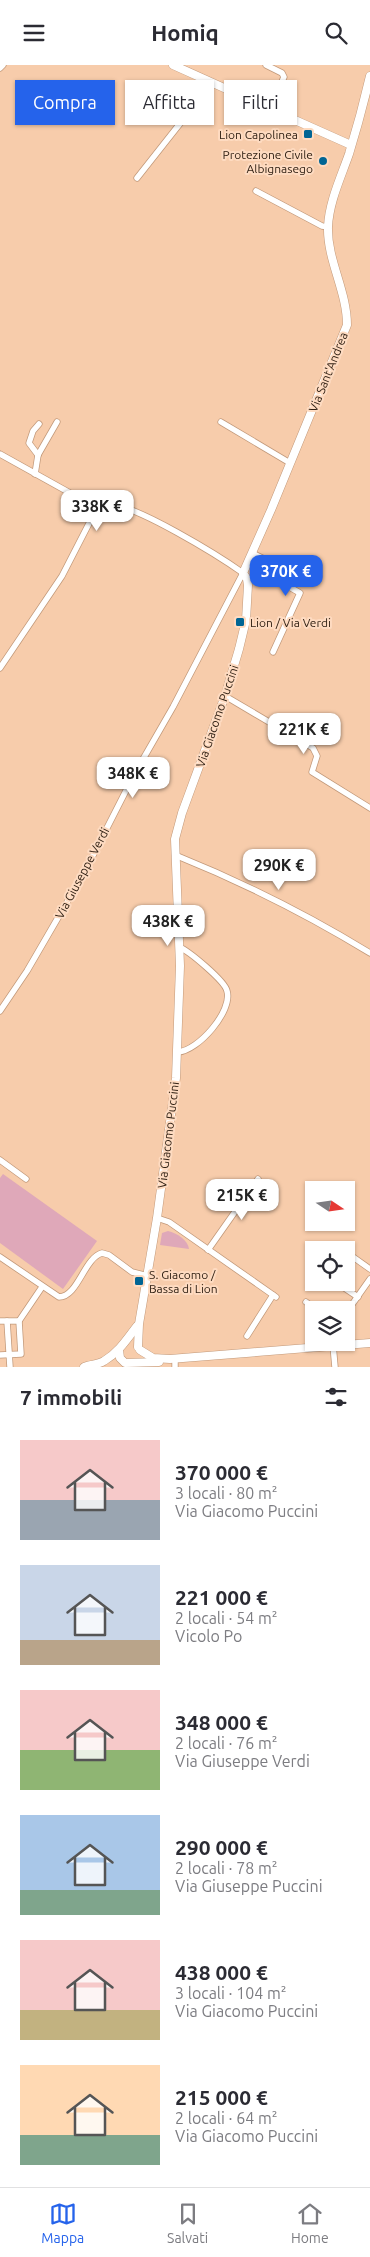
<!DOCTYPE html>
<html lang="it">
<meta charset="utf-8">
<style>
:root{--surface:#fff;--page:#f2f2f3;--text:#2b2b33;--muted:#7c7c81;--line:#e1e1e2;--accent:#2563eb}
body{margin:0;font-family:Ubuntu,sans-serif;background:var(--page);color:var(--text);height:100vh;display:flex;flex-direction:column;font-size:19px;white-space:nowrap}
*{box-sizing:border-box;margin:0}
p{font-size:16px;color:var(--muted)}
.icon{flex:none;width:28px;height:28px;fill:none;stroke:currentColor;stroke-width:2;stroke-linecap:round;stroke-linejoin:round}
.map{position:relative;height:1302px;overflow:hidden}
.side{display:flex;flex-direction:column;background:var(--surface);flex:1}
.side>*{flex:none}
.guide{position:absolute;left:15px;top:15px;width:340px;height:45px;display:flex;gap:10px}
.needle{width:32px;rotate:103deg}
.controls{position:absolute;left:305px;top:1116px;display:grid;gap:10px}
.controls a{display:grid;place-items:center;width:50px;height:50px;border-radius:0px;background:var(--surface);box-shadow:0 1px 4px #0004;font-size:25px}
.price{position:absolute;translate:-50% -42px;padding:0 11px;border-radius:10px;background:#fff;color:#222;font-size:16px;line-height:32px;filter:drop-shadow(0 1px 2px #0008)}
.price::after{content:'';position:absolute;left:50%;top:30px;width:15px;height:11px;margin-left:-8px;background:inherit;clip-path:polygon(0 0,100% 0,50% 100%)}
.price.active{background:var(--accent);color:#fff}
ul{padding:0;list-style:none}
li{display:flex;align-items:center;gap:15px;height:125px;padding:0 20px}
li span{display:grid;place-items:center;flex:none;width:140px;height:100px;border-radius:0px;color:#555}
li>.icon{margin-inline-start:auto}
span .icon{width:60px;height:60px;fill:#fffc;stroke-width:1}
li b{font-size:21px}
h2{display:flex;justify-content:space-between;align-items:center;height:60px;padding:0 20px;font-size:21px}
.chip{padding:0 18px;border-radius:0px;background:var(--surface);box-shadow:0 1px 4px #0004;font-size:18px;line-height:45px}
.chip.active{background:var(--accent);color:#fff}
header{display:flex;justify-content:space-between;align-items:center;height:65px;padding:0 20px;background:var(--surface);font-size:22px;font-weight:600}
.dock{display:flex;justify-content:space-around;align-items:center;height:70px;border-top:1px solid var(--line);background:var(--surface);font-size:14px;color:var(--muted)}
.dock a{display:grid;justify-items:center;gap:2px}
.dock .active{color:var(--accent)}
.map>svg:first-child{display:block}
.green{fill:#dfa8b9}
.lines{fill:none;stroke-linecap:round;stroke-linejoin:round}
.street-casing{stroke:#c2997a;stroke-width:7}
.secondary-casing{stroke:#c2997a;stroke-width:9}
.street{stroke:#fff;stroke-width:5.5}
.secondary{stroke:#fff;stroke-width:8}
.poi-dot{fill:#006594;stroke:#fedbc1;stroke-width:2}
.labels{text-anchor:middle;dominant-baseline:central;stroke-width:4;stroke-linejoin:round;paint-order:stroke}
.poi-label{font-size:12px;fill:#322215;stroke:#fedbc1;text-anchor:end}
.street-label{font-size:12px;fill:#322215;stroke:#fedbc1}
</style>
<header><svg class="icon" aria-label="menu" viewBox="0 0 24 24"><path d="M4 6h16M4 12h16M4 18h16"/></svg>Homiq<svg class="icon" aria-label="search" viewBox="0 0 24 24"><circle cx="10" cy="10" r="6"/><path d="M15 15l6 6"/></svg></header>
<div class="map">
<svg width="370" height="1302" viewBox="0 0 370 1302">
<rect width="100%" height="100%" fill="#f7ccab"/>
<!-- green -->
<g class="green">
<polygon points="3,1109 97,1176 63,1224 0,1178 0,1113"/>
<path d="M 168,1166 C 177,1168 188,1175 189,1184 L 160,1180 L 162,1168 Z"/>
</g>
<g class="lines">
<!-- street casing -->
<g class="street-casing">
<g id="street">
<polyline points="266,0 282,8 284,12 273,37"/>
<polyline points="0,3 3,0"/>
<polyline points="137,113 212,18"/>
<polyline points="256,126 322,161 328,162"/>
<polyline points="221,357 290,398"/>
<polyline points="0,389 97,443"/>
<polyline points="38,390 29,378 33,366 39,359"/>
<polyline points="35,409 38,390 57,357"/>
<polyline points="252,488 276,500 277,515 300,528 273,587"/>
<path d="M 0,603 L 62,511 L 97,443 C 101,441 104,439 108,439 C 135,439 219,491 243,508 L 173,642 L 135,708 L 84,808 L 27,906 L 0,946"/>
<polyline points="225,631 313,683 317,691 312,707 370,743"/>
<path d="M 175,790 C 242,817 308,850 370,888"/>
<path d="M 178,987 C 198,986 233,946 227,926 C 225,916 189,886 179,882"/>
<polyline points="0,1095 26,1114"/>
<polyline points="157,1153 169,1157 276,1232"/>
<polyline points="208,1185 258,1114"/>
<polyline points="346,1187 370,1204"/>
<path d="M 0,1192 L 59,1232 C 78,1232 84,1193 102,1188 L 109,1190 L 132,1207 L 148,1211"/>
<polyline points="337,1218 358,1232"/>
<polyline points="306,1237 317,1245"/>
<polyline points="346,1248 370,1214"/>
<polyline points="0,1256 19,1256"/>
<polyline points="7,1256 10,1302"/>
<polyline points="247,1271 273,1230"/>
<polyline points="333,1280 335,1302"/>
<polyline points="0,1290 21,1289 19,1256 42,1222"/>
<polyline points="175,1294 175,1302"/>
</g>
</g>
<!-- secondary casing -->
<g class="secondary-casing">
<g id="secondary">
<polyline points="173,0 264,41"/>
<circle cx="270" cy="44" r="7"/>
<polyline points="277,47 351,80"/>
<path d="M 138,1282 L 139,1259 L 157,1153 L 176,1013 L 180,901 L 175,774 L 182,748 L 225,631 L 239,584 L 246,555 L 248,520 L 247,514 L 243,508 L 271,445 L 347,260 C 347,226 327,195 328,162 C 329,137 341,112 349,89 C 357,63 364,37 370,11"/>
<polyline points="119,1285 120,1293 125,1298 159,1297"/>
<polyline points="140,1285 153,1293 170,1294 370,1278"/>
<path d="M 84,1302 C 90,1299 98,1300 104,1296 C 119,1287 127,1274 137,1261"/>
</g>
</g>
<!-- street -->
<use href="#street" class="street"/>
<!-- secondary -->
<use href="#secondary" class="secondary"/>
</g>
<!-- markers -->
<g class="poi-dot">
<rect x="303" y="64" width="10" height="10" rx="2.5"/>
<circle cx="323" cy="96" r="5"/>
<rect x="235" y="552" width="10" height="10" rx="2.5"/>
<rect x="134" y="1211" width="10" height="10" rx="2.5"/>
</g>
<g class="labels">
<!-- poi labels -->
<g class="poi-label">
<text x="298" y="69">Lion Capolinea</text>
<text x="313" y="89">Protezione Civile<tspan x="313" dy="14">Albignasego</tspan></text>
<text x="250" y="557" text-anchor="start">Lion / Via Verdi</text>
<text x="149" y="1209" text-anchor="start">S. Giacomo /<tspan x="149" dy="14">Bassa di Lion</tspan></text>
</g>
<!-- street labels -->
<g class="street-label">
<text transform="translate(328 307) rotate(-68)">Via Sant'Andrea</text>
<text transform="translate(217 651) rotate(-71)">Via Giacomo Puccini</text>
<text transform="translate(82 808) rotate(-62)">Via Giuseppe Verdi</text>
<text transform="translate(168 1070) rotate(-83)">Via Giacomo Puccini</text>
</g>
</g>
</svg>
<div class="controls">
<a><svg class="needle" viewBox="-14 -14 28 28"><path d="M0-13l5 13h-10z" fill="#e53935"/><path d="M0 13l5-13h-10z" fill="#7c7c81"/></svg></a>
<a><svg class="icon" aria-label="locate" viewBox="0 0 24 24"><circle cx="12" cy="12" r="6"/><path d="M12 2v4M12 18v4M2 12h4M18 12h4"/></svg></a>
<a><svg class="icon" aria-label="layers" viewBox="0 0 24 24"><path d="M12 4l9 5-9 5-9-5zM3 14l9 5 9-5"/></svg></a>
</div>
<b class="price" style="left:97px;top:467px">338K €</b>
<b class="price active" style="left:286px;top:532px">370K €</b>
<b class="price" style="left:304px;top:690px">221K €</b>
<b class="price" style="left:133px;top:734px">348K €</b>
<b class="price" style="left:279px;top:826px">290K €</b>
<b class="price" style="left:168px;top:882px">438K €</b>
<b class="price" style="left:242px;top:1156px">215K €</b>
<div class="guide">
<a class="chip active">Compra</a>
<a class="chip">Affitta</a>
<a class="chip">Filtri</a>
</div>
</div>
<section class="side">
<h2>7 immobili<svg class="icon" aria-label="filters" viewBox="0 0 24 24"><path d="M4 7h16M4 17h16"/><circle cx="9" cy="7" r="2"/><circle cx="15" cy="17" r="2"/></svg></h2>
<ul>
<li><span style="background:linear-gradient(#f6c9c9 60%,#9aa5b1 0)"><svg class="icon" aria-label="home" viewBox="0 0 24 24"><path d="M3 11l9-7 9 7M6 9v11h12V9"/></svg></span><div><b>370 000 €</b><p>3 locali · 80 m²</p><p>Via Giacomo Puccini</p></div></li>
<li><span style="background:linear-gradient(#c9d6e8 75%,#b9a48a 0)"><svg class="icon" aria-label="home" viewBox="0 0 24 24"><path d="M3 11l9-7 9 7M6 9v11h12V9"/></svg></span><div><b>221 000 €</b><p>2 locali · 54 m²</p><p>Vicolo Po</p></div></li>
<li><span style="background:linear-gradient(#f6c9c9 60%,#8fb573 0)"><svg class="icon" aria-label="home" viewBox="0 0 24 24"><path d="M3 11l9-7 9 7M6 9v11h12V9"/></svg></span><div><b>348 000 €</b><p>2 locali · 76 m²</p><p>Via Giuseppe Verdi</p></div></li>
<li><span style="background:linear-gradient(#a9c7e8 75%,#7fa58c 0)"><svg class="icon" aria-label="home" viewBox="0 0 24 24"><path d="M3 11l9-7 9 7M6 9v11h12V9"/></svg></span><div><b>290 000 €</b><p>2 locali · 78 m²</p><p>Via Giuseppe Puccini</p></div></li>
<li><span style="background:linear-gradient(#f6c9c9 70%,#c2b280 0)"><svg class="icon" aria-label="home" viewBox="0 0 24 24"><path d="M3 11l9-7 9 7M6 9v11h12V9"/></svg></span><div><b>438 000 €</b><p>3 locali · 104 m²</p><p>Via Giacomo Puccini</p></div></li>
<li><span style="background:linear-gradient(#ffd9b3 70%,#7fa58c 0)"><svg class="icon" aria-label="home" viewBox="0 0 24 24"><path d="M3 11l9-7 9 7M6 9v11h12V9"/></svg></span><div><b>215 000 €</b><p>2 locali · 64 m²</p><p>Via Giacomo Puccini</p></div></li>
</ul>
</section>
<nav class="dock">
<a class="active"><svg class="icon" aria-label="map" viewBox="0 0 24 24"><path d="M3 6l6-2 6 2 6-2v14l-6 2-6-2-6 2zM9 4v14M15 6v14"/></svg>Mappa</a>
<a><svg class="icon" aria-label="saved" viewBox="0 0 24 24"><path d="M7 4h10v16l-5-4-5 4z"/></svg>Salvati</a>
<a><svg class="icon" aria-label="home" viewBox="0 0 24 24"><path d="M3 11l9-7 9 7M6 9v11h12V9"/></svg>Home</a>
</nav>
